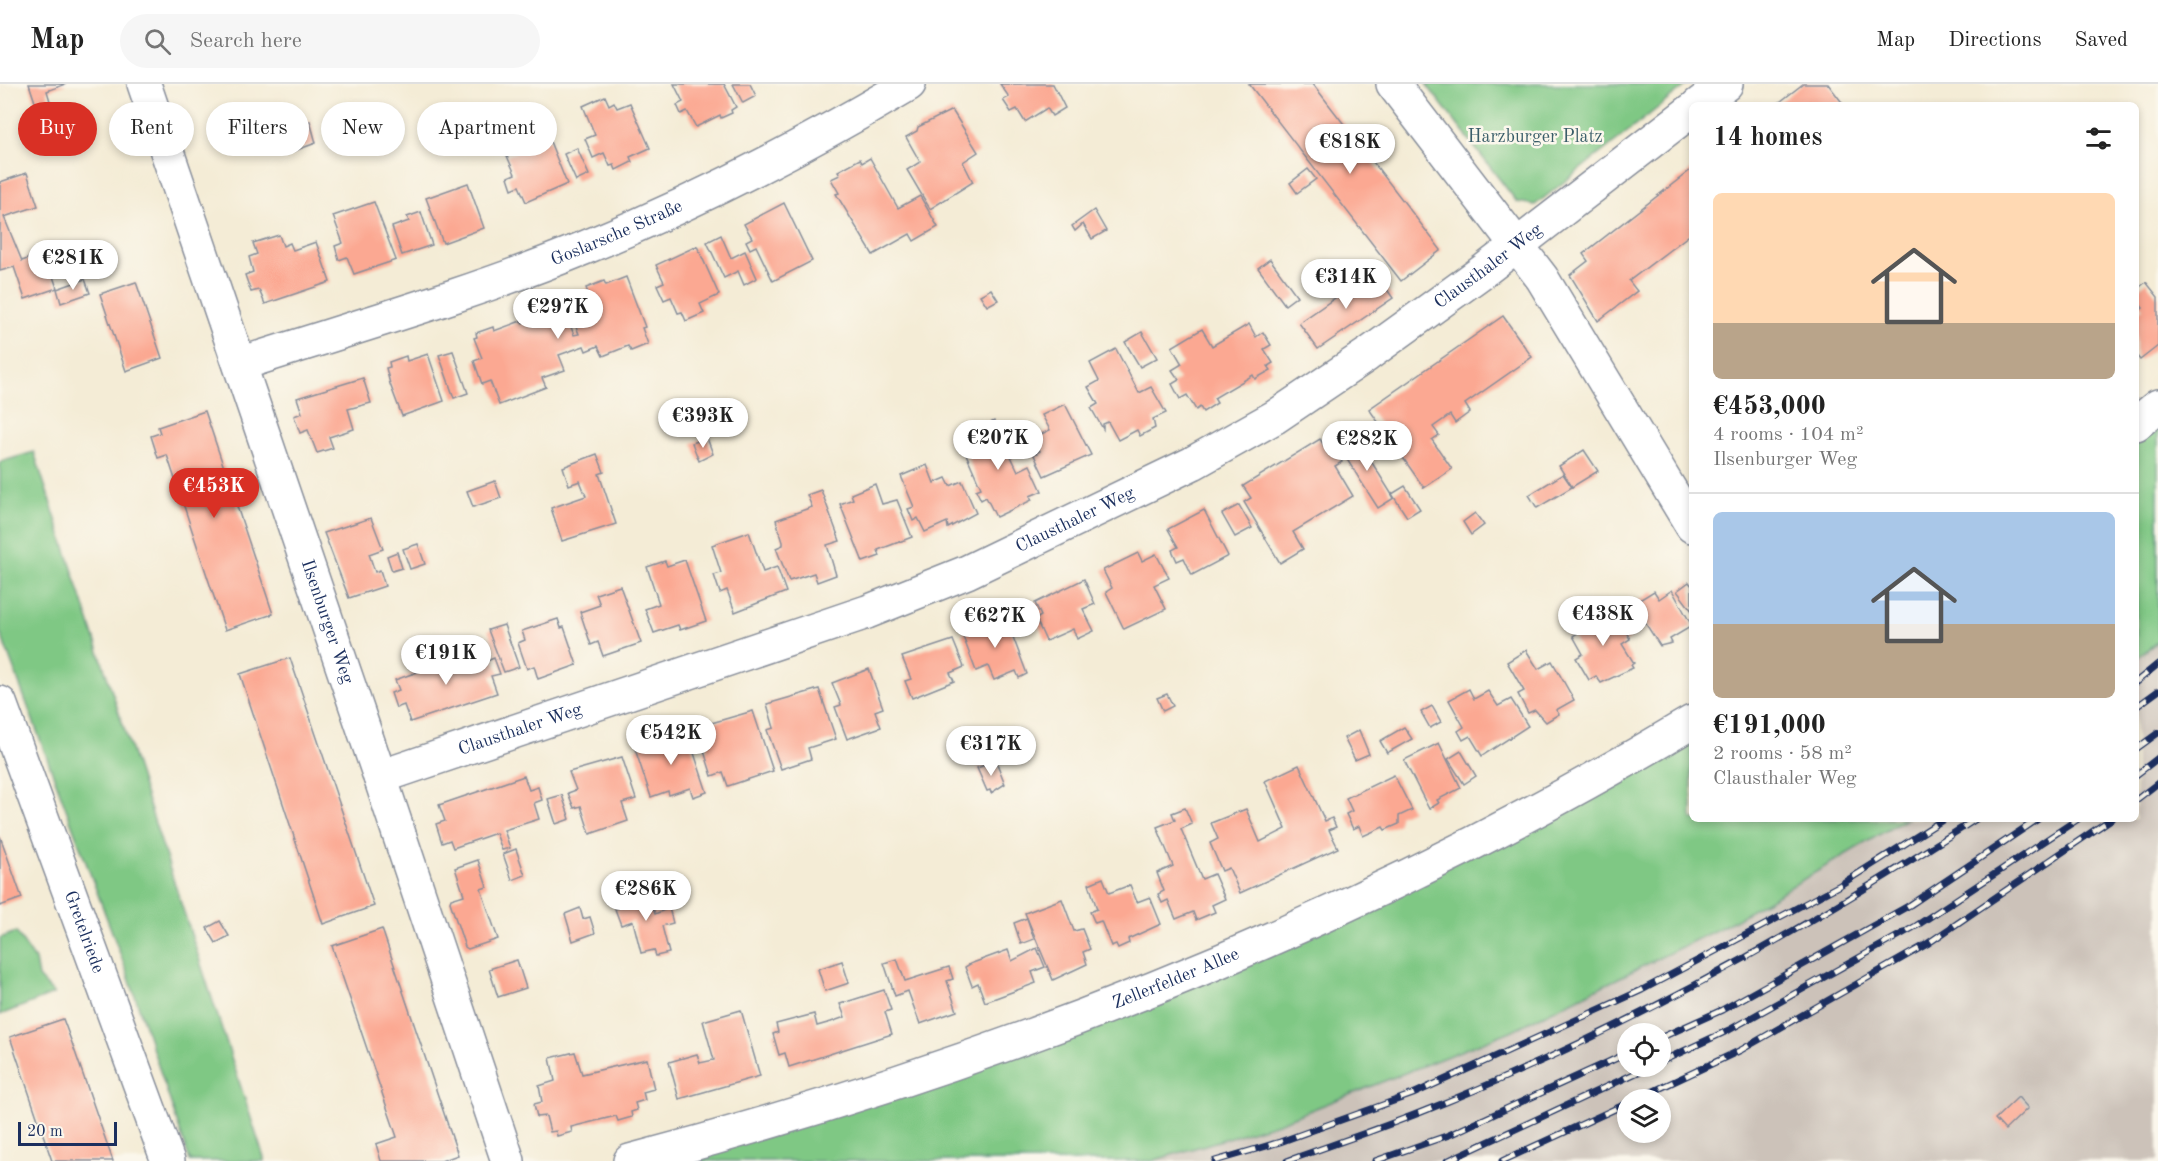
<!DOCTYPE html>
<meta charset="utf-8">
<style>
:root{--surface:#fff;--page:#f6f6f6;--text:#222;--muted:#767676;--line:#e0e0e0;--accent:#d93025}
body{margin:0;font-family:"Old Standard TT",serif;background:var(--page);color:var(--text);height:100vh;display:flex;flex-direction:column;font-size:22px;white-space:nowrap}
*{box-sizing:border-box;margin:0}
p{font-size:20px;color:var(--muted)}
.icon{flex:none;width:33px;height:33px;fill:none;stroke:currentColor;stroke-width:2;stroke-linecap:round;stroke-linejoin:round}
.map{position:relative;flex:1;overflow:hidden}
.side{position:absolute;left:1689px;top:18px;width:450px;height:720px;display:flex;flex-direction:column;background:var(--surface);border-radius:9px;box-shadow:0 3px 9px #0003}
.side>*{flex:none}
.guide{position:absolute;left:18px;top:18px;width:570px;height:54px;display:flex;gap:12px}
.controls{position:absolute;left:1617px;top:939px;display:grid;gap:12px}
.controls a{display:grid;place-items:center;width:54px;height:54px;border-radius:50%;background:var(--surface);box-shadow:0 3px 9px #0003;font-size:30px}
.scale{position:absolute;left:18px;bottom:15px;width:99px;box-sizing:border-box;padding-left:6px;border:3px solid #1b2f5e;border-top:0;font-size:16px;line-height:21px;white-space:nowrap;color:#1b2f5e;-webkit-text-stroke:4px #fbf7ec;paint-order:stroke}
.price{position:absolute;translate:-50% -51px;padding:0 14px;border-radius:21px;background:#fff;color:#222;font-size:20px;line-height:39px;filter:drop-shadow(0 2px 3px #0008)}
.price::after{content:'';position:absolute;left:50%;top:36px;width:18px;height:14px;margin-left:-9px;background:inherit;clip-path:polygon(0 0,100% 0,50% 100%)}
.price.current{background:var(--accent);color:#fff}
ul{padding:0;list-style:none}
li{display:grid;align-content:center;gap:12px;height:318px;padding:0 24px}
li+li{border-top:2px solid var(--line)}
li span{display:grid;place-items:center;height:186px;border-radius:9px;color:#555}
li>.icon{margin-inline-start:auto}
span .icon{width:108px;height:108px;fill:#fffc;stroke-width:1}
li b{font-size:26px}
h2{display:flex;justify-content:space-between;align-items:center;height:72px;padding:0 24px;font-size:26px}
.pill{padding:0 21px;border-radius:27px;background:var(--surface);box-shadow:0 3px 9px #0003;font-size:21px;line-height:54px}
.pill.current{background:var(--accent);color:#fff}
header{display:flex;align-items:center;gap:36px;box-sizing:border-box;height:84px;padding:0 30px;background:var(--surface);border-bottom:2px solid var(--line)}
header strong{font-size:28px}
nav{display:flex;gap:33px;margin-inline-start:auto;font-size:21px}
.search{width:420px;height:54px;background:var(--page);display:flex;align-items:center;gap:15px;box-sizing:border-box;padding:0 21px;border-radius:33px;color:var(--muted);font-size:22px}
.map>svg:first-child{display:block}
.industrial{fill:#ccc2b9;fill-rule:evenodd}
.green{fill:#7fc884;stroke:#4d7c71;stroke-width:1.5}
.building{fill:#fba892}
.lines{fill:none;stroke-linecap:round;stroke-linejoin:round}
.minor-casing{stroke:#888e9a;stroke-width:36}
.minor{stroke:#fff;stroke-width:33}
.rail-casing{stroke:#1b2f5e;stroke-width:7}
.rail{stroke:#fbf7ec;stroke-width:4.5;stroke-dasharray:14;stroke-linecap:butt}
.labels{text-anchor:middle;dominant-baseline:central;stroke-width:5;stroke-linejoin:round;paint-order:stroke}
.park-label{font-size:18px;fill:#395d69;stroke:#fbf7ec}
.street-label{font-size:18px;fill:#1b2f5e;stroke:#fbf7ec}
</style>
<header>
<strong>Map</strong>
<div class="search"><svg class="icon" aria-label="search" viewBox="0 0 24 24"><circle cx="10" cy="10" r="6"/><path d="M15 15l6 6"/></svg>Search here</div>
<nav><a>Map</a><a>Directions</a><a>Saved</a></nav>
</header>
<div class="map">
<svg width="2158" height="1077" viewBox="0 0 2158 1077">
<rect width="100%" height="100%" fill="#fbf7ec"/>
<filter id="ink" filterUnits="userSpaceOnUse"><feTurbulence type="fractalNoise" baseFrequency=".0167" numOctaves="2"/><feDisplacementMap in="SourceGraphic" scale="12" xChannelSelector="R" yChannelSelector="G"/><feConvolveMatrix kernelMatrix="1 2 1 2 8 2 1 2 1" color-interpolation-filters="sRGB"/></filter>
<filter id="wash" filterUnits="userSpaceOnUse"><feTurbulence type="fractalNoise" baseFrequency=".008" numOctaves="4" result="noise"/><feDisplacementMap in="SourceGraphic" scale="24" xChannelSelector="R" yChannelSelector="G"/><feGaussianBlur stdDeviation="1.35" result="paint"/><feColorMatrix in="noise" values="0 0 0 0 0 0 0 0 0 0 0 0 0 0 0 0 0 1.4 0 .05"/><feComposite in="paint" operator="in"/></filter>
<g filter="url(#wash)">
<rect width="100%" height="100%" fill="#f4ecd6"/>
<!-- industrial -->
<path class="industrial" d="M 2158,557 L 2158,1077 L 1152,1077 L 1278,1039 L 1511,947 L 1726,842 L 1906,735 L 2136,735 L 2136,575 ZM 1628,950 L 1660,950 L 1660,982 L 1628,982 ZM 1628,1016 L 1660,1016 L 1660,1048 L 1628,1048 Z"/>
<!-- green -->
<g class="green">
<polygon points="1426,0 1688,0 1535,121 1517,118"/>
<polygon points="2158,343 2158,557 2136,575 2136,359"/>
<polygon points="34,368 265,1077 190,1077 128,891 0,548 0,378"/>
<polygon points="1692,652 1692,735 1906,735 1726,841 1511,947 1278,1039 1152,1077 676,1077 951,992"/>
<polygon points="16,848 35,876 38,893 54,910 0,931 0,854"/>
</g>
<g id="blocks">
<!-- building -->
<g class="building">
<polygon points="29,0 66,0 47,7 50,17 36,21"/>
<polygon points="674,0 724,0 736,23 731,26 732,29 721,34 720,31 696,43 687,27 681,30 677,21 683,18"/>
<polygon points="733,0 750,0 756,12 743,19"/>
<polygon points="1000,0 1053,0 1065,24 1052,32 1047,24 1025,38 1017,25 1011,28 1003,16 1009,13"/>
<polygon points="1249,0 1313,0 1441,166 1401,197"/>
<polygon points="1803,0 1828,0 1844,21 1776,21"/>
<polygon points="605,12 609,21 614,18 617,24 630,19 650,64 630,73 632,78 616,86 614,81 610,82 604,69 593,74 585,55 595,51 583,22"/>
<polygon points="343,24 358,30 353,40 338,34"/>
<polygon points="952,26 978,68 963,78 973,98 930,125 907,86 920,78 906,53 917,47 918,43"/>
<polygon points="310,37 316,59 294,67 287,46"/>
<polygon points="549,55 567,100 526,118 519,102 512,105 508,93 515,90 507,72"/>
<polygon points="577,64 589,91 576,97 564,70"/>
<polygon points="870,74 898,124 920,112 938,143 914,157 910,150 873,171 836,110 839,109 831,95 840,91 838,87 860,75 862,79"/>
<polygon points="1308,85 1316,95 1297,109 1290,99"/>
<polygon points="1692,85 1692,149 1629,197 1637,207 1598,237 1570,191 1588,177 1583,170"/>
<polygon points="27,89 38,122 4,133 22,177 35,172 34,169 45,169 57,204 25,215 14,183 0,187 0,98"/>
<polygon points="468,99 484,144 443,159 426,114"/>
<polygon points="374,118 396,176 354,190 347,173 339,176 335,162 343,159 333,132"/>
<polygon points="784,119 812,177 773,197 756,162 750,165 746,157 752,154 744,140"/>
<polygon points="1094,126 1106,147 1092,155 1083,140 1075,147 1072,142"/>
<polygon points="421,128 432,161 402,171 392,143 409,137 407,133"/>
<polygon points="279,151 283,162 290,159 293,166 316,158 330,198 265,220 259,206 251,208 245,191 253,188 249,173 257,170 253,159"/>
<polygon points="721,151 731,174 745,167 757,194 744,201 738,187 724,194 707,158"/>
<polygon points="697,162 719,211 700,220 704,229 686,237 682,228 678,229 671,213 664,216 657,201 664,198 656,181"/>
<polygon points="1270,175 1297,212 1285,221 1258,184"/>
<polygon points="1374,187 1393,214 1318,265 1299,239"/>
<polygon points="626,193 645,243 642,244 648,260 631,267 628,262 603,272 598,262 586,267 584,262 559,271 565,286 542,294 546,303 499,321 490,297 482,300 474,277 482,274 474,254 477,253 476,249 493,243 494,247 521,237 522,239 563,222 574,251 579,250 566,218 588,209 586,204 604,197 606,201"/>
<polygon points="85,195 90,209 61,219 57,205"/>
<polygon points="136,198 162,274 126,287 100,210"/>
<polygon points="2146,198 2158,213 2158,262 2140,276 2136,271 2136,229 2143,224 2136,215 2136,206"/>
<polygon points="991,205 998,216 987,222 980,211"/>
<polygon points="1503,232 1532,273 1465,320 1470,328 1455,339 1450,331 1433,343 1439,351 1432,356 1452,385 1424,404 1369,325"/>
<polygon points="1249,240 1256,253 1263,248 1271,261 1264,265 1273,279 1268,282 1271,286 1255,295 1253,291 1214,314 1217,319 1203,328 1200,323 1196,326 1187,311 1180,315 1172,300 1179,296 1172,286 1182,280 1172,263 1202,245 1212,262"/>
<polygon points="1142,248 1157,274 1140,283 1125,258"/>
<polygon points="1116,265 1139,309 1151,303 1166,329 1153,335 1155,344 1140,352 1137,346 1118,356 1108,338 1103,340 1103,345 1091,324 1098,320 1088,303 1099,297 1090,279"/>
<polygon points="453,267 468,309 454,314 439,271"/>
<polygon points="428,270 444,317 402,332 390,300 386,284 390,283 389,278 406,272 407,277"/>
<polygon points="363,294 371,319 348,325 354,345 329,353 333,364 317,369 308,346 300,349 294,332 302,329 297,314"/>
<polygon points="1065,320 1091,371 1044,392 1034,371 1040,367 1033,354 1050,346 1042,331"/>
<polygon points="205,327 273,530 225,546 167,371 158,374 151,352 160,349 158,343"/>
<polygon points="994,337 1018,387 1030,381 1042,407 1030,412 1032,416 996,433 986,413 981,416 976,406 981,404 959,354"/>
<polygon points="1356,353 1394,414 1378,424 1339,363"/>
<polygon points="707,354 713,370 699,377 692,359"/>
<polygon points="1320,355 1328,368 1334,364 1342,378 1335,382 1353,412 1293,448 1303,465 1280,479 1244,418 1251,414 1243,402"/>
<polygon points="1584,366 1598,387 1572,403 1559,382"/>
<polygon points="597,370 604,388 599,390 616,440 562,457 551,424 586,412 580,397 569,401 563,383"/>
<polygon points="927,381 934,399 946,394 950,402 962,397 976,429 948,444 947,438 925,448 918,434 913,437 908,425 914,423 901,392"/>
<polygon points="1563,390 1572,403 1537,424 1529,411"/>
<polygon points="495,397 501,414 473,423 467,407"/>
<polygon points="875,400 882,420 897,416 912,453 878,466 880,472 863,478 840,420 853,415 851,410"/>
<polygon points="1405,402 1420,425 1407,433 1392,410"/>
<polygon points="821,406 840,457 827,461 836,491 817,498 814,489 789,497 776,464 783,461 783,458 776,436 812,423 807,411"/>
<polygon points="1239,421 1252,444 1235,453 1222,430"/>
<polygon points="1204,426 1228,472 1192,491 1184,474 1177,477 1172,466 1178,463 1168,445"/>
<polygon points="1475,429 1484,441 1471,451 1463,438"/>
<polygon points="371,434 383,465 369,470 375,488 380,486 385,502 349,514 324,449"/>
<polygon points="749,448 763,488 777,483 786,508 735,528 727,506 720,509 714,491 721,489 712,461"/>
<polygon points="418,460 425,480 410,485 403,465"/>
<polygon points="397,468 402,484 392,487 387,472"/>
<polygon points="1138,469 1142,477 1156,470 1169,494 1154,501 1166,525 1124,545 1106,508 1112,504 1103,486"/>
<polygon points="685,476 706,537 680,546 678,541 654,549 645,525 659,520 647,483 665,477 667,482"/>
<polygon points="1084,495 1095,520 1083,525 1094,547 1077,555 1073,545 1046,557 1036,535 1041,532 1035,519"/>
<polygon points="1689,498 1692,502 1692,527 1677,507"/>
<polygon points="620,502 641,559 603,572 598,558 591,561 580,528 600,521 596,510"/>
<polygon points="1672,506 1692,542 1670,555 1672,559 1660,562 1633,520 1654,507 1659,515"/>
<polygon points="1614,527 1630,555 1622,560 1634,579 1631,581 1633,584 1601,599 1596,592 1589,596 1576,574 1583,570 1573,552 1579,548 1574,541 1593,529 1598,537"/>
<polygon points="1005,532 1027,590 1019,594 1016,587 994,596 988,582 976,587 962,550"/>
<polygon points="558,535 561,544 564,543 577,581 538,595 534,582 527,585 518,559 525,556 522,547"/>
<polygon points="504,541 519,583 504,588 488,546"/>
<polygon points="953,556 964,583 950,589 954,597 912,614 905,597 911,595 902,573"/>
<polygon points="482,565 487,577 494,574 500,590 491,592 497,609 410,638 404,621 396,624 391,609 399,606 395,596"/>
<polygon points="1526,566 1538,585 1552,577 1574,616 1556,626 1559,630 1546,638 1535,626 1528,629 1518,610 1524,607 1507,578"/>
<polygon points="290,574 374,822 323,840 240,590"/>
<polygon points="869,585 883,624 875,627 881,643 847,655 835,623 841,621 832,599"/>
<polygon points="819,605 836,655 808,664 811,675 781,685 767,646 774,644 767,620"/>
<polygon points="1469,605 1474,615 1488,607 1498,622 1511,615 1528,642 1482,672 1470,652 1463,656 1458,647 1464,643 1449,616"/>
<polygon points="1167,610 1173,622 1163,627 1157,614"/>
<polygon points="1432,622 1441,638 1430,644 1421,628"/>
<polygon points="753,627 773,687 728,702 723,688 712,692 704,667 708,665 701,642"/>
<polygon points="1404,643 1412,655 1387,669 1380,657"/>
<polygon points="1359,646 1369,670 1355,676 1344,654"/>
<polygon points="687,648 707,708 693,713 690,704 669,711 668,707 651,713 635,665 670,649 671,653"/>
<polygon points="1439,659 1461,704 1437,716 1439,719 1429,725 1404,676"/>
<polygon points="1461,667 1476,692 1464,700 1448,675"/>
<polygon points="622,673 636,715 622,719 628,737 590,750 581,722 574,724 568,709 576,706 569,688"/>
<polygon points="996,677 1005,700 991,709 990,706 987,707 977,684"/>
<polygon points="1299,681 1325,737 1332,734 1336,743 1329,746 1338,764 1240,809 1229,784 1222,787 1210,759 1218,755 1211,739 1246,725 1260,758 1286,745 1265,697"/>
<polygon points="1394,691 1412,726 1399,732 1399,740 1385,746 1383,743 1363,752 1359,742 1353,745 1346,730 1352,727 1346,714"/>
<polygon points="524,692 529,706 538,703 542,716 534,719 539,735 504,746 510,764 502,766 496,749 453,764 450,756 442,759 436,740 445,737 439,721"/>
<polygon points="562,711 570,735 556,740 548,715"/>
<polygon points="1185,724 1192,740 1181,745 1202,795 1214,790 1225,815 1212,821 1215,828 1196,836 1193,828 1176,835 1168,816 1162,819 1158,810 1164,807 1157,789 1173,782 1157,743 1175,736 1172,729"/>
<polygon points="0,752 22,814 0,822"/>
<polygon points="516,765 525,791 512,796 503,770"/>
<polygon points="478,776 487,803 481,805 498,855 468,865 465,863 450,818 451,815 464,811 455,784"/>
<polygon points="1103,794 1109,809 1130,801 1137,818 1150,813 1161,840 1128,855 1129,859 1118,864 1116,860 1111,862 1101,837 1095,839 1090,828 1097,825 1089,800"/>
<polygon points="646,804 655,830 669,824 673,839 662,842 669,869 656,872 654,866 641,869 633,837 621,841 615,825 628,821 625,811"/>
<polygon points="1062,815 1074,847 1082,845 1090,865 1083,868 1087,880 1053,896 1025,829"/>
<polygon points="580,824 583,835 590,833 595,849 573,857 565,830"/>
<polygon points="1027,834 1034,855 1021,860 1014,839"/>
<polygon points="220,837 229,852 216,859 207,844"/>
<polygon points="382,845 458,1071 441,1077 381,1077 376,1060 397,1053 332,862"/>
<polygon points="1037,864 1045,883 1032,888 1036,899 985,918 978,899 972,902 965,883 970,880 1008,866 1012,877"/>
<polygon points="897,875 905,897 949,883 953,895 947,897 957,927 920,940 908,907 895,912 884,879"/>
<polygon points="517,876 526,904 498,913 489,885"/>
<polygon points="842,877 849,899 825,907 818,885"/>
<polygon points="884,906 891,926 885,928 892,950 789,983 785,969 779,971 773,950 778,948 776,940 814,930 817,942 831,938 845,933 840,920"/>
<polygon points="741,926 760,992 679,1015 669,978 697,970 700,979 714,976 703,937"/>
<polygon points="63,935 72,959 113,1077 52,1077 10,953"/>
<polygon points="575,968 582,990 647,975 654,1005 643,1008 645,1016 635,1019 637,1026 631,1028 632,1033 618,1037 616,1032 571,1043 572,1048 557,1052 556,1047 550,1048 546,1032 537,1033 534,1020 542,1018 539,1002 555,997 550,974"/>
<polygon points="2018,1013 2028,1024 2005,1046 1995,1035"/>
</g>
</g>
</g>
<g filter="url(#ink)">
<use href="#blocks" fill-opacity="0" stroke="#888e9a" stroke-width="1.5"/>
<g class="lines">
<!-- minor casing -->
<g class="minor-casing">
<g id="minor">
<path id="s1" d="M 144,0 L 380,693 L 508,1077"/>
<polyline points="1393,0 1542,194 1692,442"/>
<polyline points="1698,21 1726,0"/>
<path id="s2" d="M 240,280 C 355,243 472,210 584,164 C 696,118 805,62 909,0"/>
<polyline points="2136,340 2158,322"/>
<path id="s3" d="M 0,619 L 168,1077"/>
<path id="s4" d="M 380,693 L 867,528 L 967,488 L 1193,379 L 1275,333 L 1367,271 L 1486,185 L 1692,26"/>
<path id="s5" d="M 630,1077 C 1001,979 1362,836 1692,638"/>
</g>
</g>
<!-- minor -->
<use href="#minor" class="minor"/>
<!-- rail casing -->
<g class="rail-casing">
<g id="rail">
<polyline points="2136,598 2158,580"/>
<polyline points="2136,623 2158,607"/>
<polyline points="2136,665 2158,649"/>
<polyline points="2136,691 2158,674"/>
<polyline points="2136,716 2158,699"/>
<polyline points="1660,954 1722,926 1910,821 2038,735"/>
<polyline points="1660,978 1729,946 1916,842 2078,735"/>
<polyline points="1635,1016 1741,966 1927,860 2111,735"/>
<polyline points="1215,1077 1280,1058 1413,1010 1642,906 1840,801 1944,735"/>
<path d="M 1287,1077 C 1331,1061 1376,1046 1419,1029 C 1615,952 1800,849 1976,735"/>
<polyline points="1375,1077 1449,1051 1628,969"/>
<polyline points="1447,1077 1651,982"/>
<polyline points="1502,1077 1628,1019"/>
</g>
</g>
<!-- rail -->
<use href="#rail" class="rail"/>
</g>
</g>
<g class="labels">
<!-- park labels -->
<g class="park-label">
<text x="1535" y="53">Harzburger Platz</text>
</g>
<!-- street labels -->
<g class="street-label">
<text stroke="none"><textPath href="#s2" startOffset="399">Goslarsche Straße</textPath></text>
<text stroke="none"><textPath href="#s4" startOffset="1228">Clausthaler Weg</textPath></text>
<text stroke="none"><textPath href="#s4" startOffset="742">Clausthaler Weg</textPath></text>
<text stroke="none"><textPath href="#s1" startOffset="568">Ilsenburger Weg</textPath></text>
<text stroke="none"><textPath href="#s4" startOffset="148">Clausthaler Weg</textPath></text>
<text stroke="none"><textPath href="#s3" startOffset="244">Gretelriede</textPath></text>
<text stroke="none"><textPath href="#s5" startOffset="576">Zellerfelder Allee</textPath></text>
</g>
</g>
</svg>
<div class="controls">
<a><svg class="icon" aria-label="locate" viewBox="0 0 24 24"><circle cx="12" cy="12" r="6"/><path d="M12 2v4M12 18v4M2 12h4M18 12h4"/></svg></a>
<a><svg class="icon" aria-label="layers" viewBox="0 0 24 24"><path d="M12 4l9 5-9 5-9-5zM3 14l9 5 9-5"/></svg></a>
</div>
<div class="scale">20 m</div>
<b class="price" style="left:1350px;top:91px">€818K</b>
<b class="price" style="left:73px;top:207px">€281K</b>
<b class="price" style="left:1346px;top:226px">€314K</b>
<b class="price" style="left:558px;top:256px">€297K</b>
<b class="price" style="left:703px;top:365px">€393K</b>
<b class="price" style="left:998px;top:387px">€207K</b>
<b class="price" style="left:1367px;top:388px">€282K</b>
<b class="price current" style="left:214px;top:435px">€453K</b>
<b class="price" style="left:1603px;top:563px">€438K</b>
<b class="price" style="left:995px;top:565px">€627K</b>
<b class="price" style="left:446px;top:602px">€191K</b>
<b class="price" style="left:671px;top:682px">€542K</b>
<b class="price" style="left:991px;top:693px">€317K</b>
<b class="price" style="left:646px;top:838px">€286K</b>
<div class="guide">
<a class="pill current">Buy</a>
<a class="pill">Rent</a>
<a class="pill">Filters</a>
<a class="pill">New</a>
<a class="pill">Apartment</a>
</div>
<section class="side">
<h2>14 homes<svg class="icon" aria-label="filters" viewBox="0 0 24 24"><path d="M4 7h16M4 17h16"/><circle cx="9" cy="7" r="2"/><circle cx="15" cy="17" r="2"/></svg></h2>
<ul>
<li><span style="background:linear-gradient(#ffd9b3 70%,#b9a48a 0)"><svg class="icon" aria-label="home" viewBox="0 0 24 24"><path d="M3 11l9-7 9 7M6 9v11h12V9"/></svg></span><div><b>€453,000</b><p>4 rooms · 104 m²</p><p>Ilsenburger Weg</p></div></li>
<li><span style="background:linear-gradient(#a9c7e8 60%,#b9a48a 0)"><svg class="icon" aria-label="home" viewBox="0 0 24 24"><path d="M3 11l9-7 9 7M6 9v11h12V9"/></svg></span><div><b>€191,000</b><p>2 rooms · 58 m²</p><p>Clausthaler Weg</p></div></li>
</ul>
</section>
</div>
